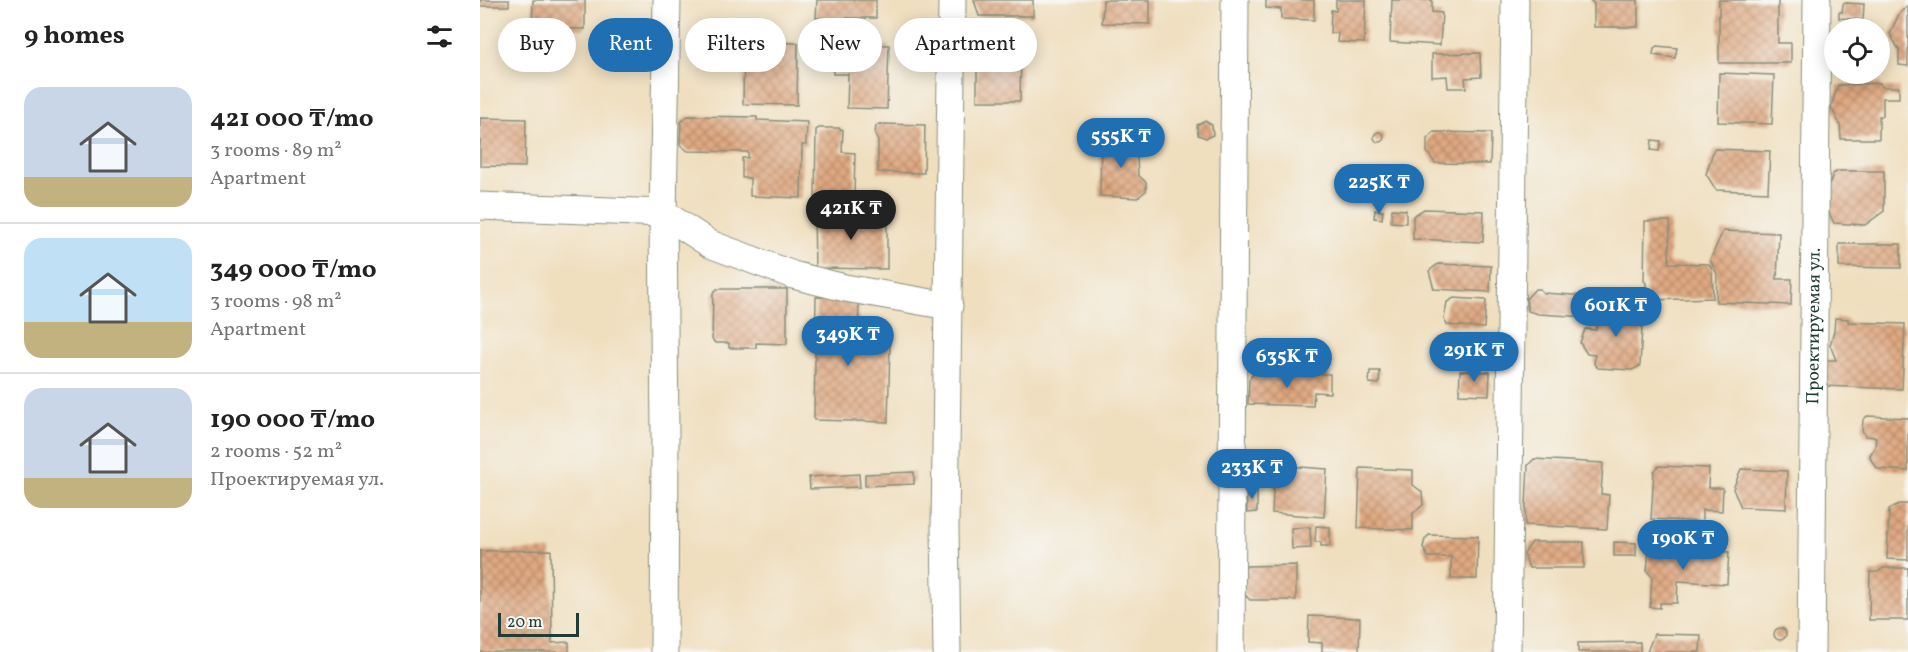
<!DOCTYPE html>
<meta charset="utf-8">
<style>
:root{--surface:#fff;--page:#f2f2f2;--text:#222;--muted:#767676;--line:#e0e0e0;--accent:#1f6fb2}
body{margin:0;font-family:Vollkorn,serif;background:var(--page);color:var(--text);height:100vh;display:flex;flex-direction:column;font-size:22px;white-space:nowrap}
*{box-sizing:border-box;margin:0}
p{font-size:20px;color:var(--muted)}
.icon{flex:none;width:33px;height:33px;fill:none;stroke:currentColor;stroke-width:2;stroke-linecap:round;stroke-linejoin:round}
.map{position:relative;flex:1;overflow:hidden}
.side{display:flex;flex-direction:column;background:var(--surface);width:480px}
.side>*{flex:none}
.guide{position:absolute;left:18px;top:18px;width:570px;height:54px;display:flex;gap:12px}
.controls{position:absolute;left:1344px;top:18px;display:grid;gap:12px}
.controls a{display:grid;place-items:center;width:66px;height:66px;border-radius:50%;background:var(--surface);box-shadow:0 3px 15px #0003;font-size:30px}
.scale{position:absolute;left:18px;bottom:15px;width:81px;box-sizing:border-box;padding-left:6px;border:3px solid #1f3d34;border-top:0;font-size:16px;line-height:21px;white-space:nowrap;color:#1f3d34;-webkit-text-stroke:4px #f6f6f2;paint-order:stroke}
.price{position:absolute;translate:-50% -51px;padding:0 14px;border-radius:21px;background:var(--accent);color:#fff;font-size:20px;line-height:39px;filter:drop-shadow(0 2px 3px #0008)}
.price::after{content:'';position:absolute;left:50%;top:36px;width:18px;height:14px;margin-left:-9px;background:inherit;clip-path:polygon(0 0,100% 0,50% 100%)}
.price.selected{background:#222;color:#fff}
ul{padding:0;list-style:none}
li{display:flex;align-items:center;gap:18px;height:150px;padding:0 24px}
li+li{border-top:2px solid var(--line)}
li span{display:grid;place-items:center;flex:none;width:168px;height:120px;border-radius:18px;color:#555}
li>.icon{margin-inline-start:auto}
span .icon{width:72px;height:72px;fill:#fffc;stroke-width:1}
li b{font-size:26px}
h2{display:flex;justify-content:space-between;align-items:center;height:72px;padding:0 24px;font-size:26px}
.tag{padding:0 21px;border-radius:27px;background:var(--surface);box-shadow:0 3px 15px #0003;font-size:21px;line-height:54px}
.tag.selected{background:var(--accent);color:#fff}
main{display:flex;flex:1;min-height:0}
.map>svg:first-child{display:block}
.building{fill:url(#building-cross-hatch)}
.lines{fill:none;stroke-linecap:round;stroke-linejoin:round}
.street-casing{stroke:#888e7a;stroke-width:29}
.street{stroke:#fff;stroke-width:27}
.labels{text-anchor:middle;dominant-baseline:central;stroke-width:6;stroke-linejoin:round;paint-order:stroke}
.street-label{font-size:18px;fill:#1f3d34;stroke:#f6f6f2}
</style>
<main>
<section class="side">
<h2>9 homes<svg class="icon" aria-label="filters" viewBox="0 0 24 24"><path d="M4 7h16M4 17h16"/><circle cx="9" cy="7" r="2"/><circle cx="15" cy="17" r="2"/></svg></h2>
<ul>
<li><span style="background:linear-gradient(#c9d6e8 75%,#c2b280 0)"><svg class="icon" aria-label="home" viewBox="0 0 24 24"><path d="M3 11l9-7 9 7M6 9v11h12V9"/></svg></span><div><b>421 000 ₸/mo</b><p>3 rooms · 89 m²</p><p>Apartment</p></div></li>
<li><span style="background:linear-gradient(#bfe0f5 70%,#c2b280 0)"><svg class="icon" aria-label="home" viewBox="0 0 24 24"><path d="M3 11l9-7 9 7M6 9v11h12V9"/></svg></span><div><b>349 000 ₸/mo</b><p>3 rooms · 98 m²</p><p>Apartment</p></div></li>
<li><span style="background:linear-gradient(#c9d6e8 75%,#c2b280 0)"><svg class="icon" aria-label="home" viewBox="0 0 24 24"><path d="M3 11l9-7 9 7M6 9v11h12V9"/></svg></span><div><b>190 000 ₸/mo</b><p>2 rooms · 52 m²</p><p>Проектируемая ул.</p></div></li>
</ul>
</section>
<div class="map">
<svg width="1428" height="652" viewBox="0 0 1428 652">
<defs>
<pattern id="building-cross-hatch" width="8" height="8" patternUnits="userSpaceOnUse" patternTransform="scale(1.5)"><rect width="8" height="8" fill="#e0a982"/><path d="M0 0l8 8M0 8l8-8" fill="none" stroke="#b58b6b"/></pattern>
</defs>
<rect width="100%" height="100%" fill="#f6f6f2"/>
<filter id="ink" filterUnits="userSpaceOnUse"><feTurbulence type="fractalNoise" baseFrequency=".0167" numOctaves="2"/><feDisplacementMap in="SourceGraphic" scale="12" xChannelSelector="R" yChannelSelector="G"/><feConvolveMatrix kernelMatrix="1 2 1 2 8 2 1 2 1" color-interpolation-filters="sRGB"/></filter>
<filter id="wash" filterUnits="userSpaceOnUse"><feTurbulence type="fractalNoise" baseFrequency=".008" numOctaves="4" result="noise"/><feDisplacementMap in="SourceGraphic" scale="24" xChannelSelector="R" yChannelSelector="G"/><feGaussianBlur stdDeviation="1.35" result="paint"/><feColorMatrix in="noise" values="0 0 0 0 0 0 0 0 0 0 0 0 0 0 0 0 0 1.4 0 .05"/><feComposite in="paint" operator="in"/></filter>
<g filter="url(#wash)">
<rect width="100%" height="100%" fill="#f0dfbf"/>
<g id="blocks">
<!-- building -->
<g class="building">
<rect x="0" y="0" width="29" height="6"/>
<polygon points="53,0 105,0 105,29 52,28"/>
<polygon points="337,0 396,0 396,18 336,18"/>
<polygon points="494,0 553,0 553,16 499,16"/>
<polygon points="623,0 670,0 670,24 622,23"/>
<polygon points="786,0 834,0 834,20 801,19 801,9 786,8"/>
<polygon points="856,0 886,0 884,43 857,42 858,33 850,33 851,10 856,11"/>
<polygon points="912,0 952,0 952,12 962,13 960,45 910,42"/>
<polygon points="1110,0 1158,0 1158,27 1114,27 1114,4"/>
<polygon points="1239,0 1298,0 1298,43 1311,43 1311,63 1239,63"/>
<polygon points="1366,3 1384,4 1383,20 1359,18 1359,12 1362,12 1363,4"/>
<polygon points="1428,6 1428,66 1419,65 1419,50 1410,34 1419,14"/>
<polygon points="264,42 318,43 317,105 263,104"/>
<polygon points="357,44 409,45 407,109 367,108 368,74 353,74 353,47"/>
<polygon points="1177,46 1197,48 1195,58 1173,55 1174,48"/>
<polygon points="497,51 541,51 540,101 497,101"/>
<polygon points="1000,53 1001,77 985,78 986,88 968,88 967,76 952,77 952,54"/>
<polygon points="1239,73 1294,75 1292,124 1238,122"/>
<polygon points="1400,83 1402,87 1419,87 1419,98 1403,98 1403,116 1399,116 1399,139 1361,139 1360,125 1351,107 1358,85"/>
<polygon points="208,116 277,117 277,120 327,122 326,145 322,145 321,198 270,196 270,178 262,178 262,158 268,158 268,152 208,151 200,145 201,122"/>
<polygon points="0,118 46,119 45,167 0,166"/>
<polygon points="725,121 732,125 733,135 726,138 718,135 717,125"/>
<polygon points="399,124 445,125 444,173 398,172 398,142 395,134 396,126"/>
<polygon points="339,128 359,128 363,130 362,152 375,153 374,198 335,197 336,130"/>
<polygon points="954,132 1011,133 1010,164 955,163 947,152 947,139"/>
<circle cx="899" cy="137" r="5"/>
<polygon points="621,139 658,140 666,145 666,152 657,158 658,175 666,182 666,191 657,198 620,196"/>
<polygon points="1172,140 1181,141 1179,151 1171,150"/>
<polygon points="1234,149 1290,151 1288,192 1236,190 1226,174"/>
<polygon points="1358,171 1404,171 1404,211 1385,225 1354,223 1344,203 1349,201 1346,193 1353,174"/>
<polygon points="912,209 926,210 926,223 911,222"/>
<polygon points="944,209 1004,211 1003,242 933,239 933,216"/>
<polygon points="895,210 903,211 902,219 894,218"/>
<polygon points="334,213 407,213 407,269 335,268"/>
<polygon points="1165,221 1190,221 1189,263 1229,264 1232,269 1233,298 1172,300 1166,296 1166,283 1164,281"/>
<polygon points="1243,231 1299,233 1297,279 1312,279 1311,305 1236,302 1237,274 1230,260"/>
<polygon points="1359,244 1421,244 1421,268 1359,267"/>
<polygon points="958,264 1011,266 1010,292 954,289 949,271"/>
<polygon points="237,289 307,289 307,344 276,343 276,348 249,348 249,343 235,343 232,339 233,293"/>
<polygon points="1055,289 1060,289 1063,293 1108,296 1107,317 1058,314 1048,311 1046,299"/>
<polygon points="336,297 379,298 378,344 410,344 408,422 334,420"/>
<polygon points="974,298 1006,300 1004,328 967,325 964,319 967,302"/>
<polygon points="1126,304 1163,306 1160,366 1152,370 1118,368 1114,364 1115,355 1107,354 1100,343 1105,329 1116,330 1117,312"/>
<polygon points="1355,318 1368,319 1368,322 1425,324 1422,389 1343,386 1344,360 1356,360 1350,345 1354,331"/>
<polygon points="890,371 900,371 899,384 889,383"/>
<polygon points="980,371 1010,372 1009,395 979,394"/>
<polygon points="774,373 832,376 834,374 850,374 850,393 834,392 833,406 768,404 769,379"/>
<polygon points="1387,416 1428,418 1428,471 1398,469 1391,460 1390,455 1395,447 1396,437 1385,436 1382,430 1383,420"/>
<polygon points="1054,459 1123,463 1121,494 1129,495 1127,529 1045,525 1048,465"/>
<polygon points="806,466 847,469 844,517 792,513 794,475"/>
<polygon points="1179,466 1229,468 1228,488 1243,488 1242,511 1222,510 1222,522 1171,519 1174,471"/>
<polygon points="880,468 933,470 933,485 942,492 943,505 933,513 933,530 878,528"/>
<polygon points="1261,469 1307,471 1306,509 1261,507 1253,489"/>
<polygon points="434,472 434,484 385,486 385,474"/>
<polygon points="379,474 380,487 330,489 329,477"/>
<polygon points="766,488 777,488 777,512 767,513"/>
<polygon points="1419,504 1428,504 1428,560 1407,559 1409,509"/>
<polygon points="836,526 850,527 850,546 841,546 841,542 835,542"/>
<polygon points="830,527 831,548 812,549 811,528"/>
<polygon points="949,535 998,536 997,579 971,579 971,557 948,557 943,547 945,539"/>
<polygon points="1052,542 1104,542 1104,568 1049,568 1044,554"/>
<polygon points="1134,542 1156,543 1156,556 1134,556"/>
<polygon points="1169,548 1249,552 1247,584 1198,581 1197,603 1180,603 1180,608 1170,607 1172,577 1167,571"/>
<polygon points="71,550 72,643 89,642 89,652 0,652 0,551"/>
<polygon points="816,565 816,600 770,600 764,594 763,570 767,566"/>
<polygon points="1403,568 1428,568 1428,620 1389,620 1390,572 1398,572"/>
<polygon points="829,616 880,618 879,652 842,652 842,643 828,642"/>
<circle cx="1300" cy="634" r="6"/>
<polygon points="1174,634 1221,635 1220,652 1167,652"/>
<polygon points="1160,642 1160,652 1098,652 1098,643"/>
</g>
</g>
</g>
<g filter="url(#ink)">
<use href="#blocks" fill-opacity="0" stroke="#888e7a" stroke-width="1.5"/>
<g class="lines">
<!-- street casing -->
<g class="street-casing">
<g id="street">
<polyline points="0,206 183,213 230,244 313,275 365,288 469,306"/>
<polyline points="184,652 185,434 183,213 187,0"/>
<polyline points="467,652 465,526 472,0"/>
<polyline points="751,652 755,0"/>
<polyline points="1027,652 1035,0"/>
<path id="s1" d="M 1331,652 L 1337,0"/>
</g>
</g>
<!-- street -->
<use href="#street" class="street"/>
</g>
</g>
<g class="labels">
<!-- street labels -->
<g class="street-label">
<text stroke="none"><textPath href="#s1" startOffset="326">Проектируемая ул.</textPath></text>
</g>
</g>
</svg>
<div class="controls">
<a><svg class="icon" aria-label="locate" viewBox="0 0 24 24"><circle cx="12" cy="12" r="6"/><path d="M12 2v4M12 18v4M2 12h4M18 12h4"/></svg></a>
</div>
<div class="scale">20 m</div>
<b class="price" style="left:641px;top:169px">555K ₸</b>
<b class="price" style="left:899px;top:215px">225K ₸</b>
<b class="price selected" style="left:371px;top:241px">421K ₸</b>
<b class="price" style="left:1136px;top:338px">601K ₸</b>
<b class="price" style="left:368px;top:367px">349K ₸</b>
<b class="price" style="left:994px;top:383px">291K ₸</b>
<b class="price" style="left:807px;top:389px">635K ₸</b>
<b class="price" style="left:772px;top:500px">233K ₸</b>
<b class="price" style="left:1203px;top:571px">190K ₸</b>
<div class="guide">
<a class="tag">Buy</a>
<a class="tag selected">Rent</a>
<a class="tag">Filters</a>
<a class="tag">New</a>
<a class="tag">Apartment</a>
</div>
</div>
</main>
